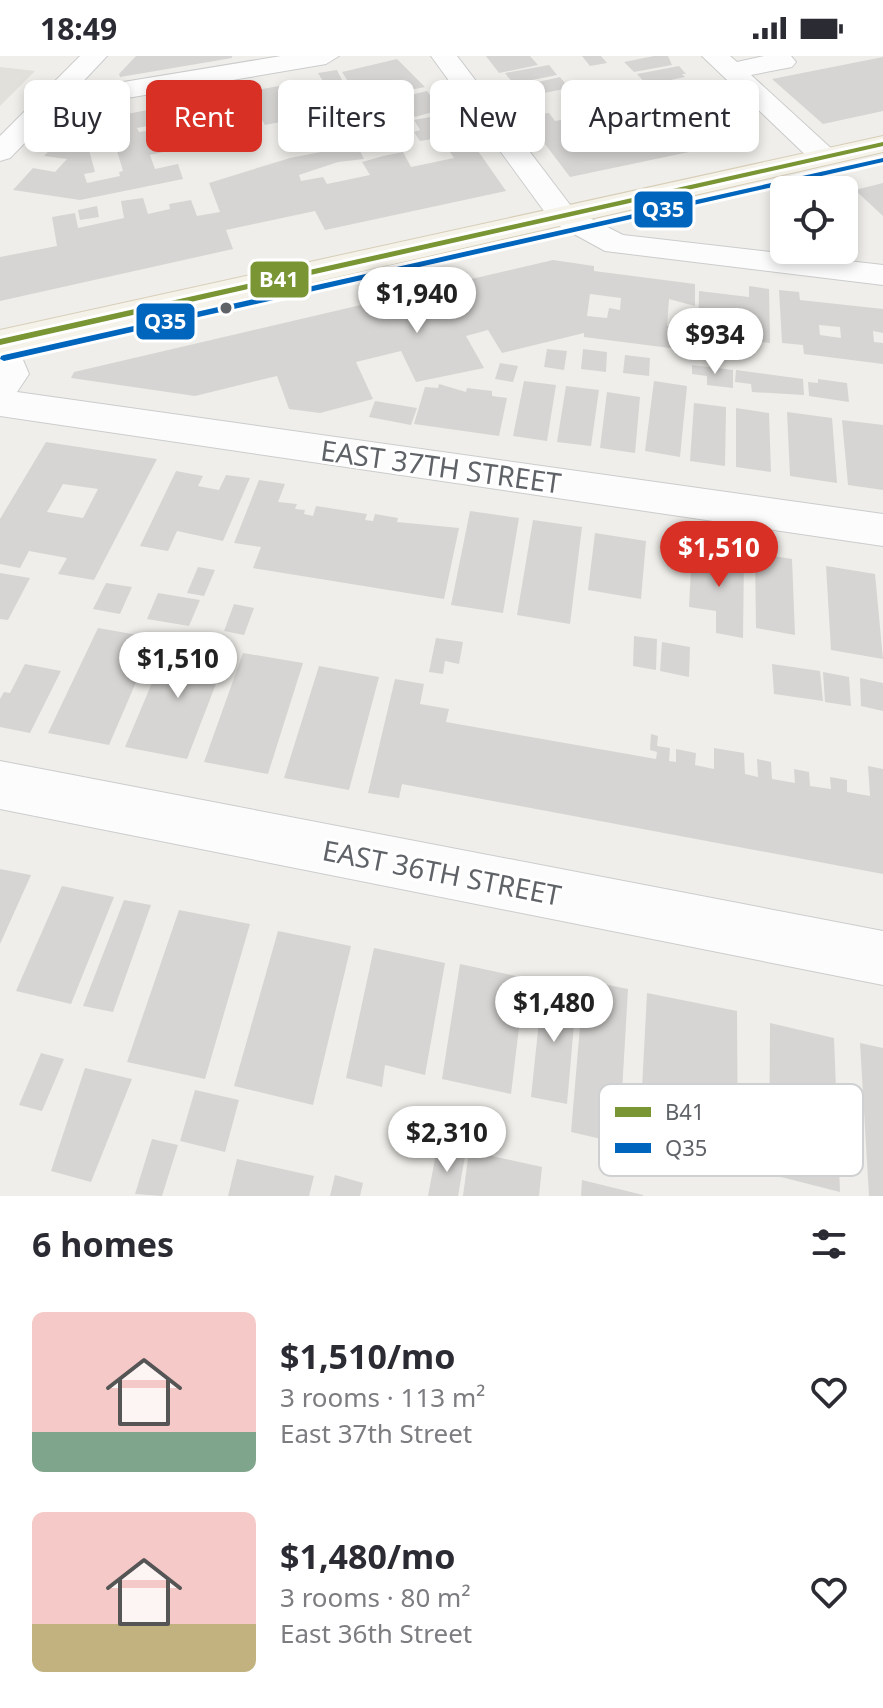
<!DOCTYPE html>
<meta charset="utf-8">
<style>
:root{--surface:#fff;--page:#f7f7f7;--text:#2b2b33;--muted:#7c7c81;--accent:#d93025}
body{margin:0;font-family:"Noto Sans",sans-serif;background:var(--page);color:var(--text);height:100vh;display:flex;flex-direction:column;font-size:30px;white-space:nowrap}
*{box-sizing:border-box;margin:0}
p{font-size:26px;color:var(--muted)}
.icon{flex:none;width:44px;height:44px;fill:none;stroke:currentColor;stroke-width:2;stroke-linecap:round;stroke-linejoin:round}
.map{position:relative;height:1140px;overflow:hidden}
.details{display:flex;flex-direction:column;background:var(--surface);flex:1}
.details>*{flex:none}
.banner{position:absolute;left:24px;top:24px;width:836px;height:72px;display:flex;gap:16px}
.buttons{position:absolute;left:770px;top:120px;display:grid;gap:16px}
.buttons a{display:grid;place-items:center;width:88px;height:88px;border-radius:12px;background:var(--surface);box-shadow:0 4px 12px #0003;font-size:40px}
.price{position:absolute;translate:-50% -68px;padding:0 18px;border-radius:28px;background:#fff;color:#222;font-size:26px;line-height:52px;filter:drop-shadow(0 2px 4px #0008)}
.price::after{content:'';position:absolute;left:50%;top:48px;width:24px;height:18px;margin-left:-12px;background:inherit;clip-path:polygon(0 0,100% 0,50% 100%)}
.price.current{background:var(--accent);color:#fff}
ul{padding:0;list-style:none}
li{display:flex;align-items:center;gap:24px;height:200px;padding:0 32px}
li span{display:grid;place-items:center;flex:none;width:224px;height:160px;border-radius:12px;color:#555}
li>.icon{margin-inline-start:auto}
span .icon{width:96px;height:96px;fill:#fffc;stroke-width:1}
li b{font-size:34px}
h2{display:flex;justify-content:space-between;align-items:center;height:96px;padding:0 32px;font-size:34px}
.pill{padding:0 28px;border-radius:12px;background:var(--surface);box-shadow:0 4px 12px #0003;font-size:28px;line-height:72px}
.pill.current{background:var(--accent);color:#fff}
.status{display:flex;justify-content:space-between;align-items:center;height:56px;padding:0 40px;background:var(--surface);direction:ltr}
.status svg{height:22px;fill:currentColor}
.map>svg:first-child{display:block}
.education{fill:#e2e0da}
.building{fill:#d6d5d3;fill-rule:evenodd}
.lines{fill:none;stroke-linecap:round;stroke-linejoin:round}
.minor-casing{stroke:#cbcccc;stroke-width:2}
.major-casing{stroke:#d7ceb8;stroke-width:2}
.minor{fill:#fdfcfc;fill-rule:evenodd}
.major{fill:#f4f2e9;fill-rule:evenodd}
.bus-1-casing{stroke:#fff;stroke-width:6}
.bus-2-casing{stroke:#fff;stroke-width:6}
.bus-1{fill:#799534;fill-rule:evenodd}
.bus-2{fill:#0065bd;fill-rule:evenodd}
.bus-dot{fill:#5f6368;stroke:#fff;stroke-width:3}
.labels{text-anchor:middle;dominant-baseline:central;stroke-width:6;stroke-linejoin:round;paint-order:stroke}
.street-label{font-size:28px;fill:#5f6368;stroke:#fff}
.key{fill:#fff;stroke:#cfd0d2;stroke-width:2}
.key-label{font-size:22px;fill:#5f6368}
.line-badge{stroke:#fff;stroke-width:3}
.badge-label{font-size:22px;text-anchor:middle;font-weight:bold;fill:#fff}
</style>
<div class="status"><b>18:49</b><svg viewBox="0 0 49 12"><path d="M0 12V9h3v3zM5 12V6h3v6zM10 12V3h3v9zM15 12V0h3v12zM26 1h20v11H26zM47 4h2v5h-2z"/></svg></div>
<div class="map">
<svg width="883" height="1140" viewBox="0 0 883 1140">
<rect width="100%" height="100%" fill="#efeeea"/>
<!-- education -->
<polygon class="education" points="0,11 35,15 0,50"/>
<!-- building -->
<g class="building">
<polygon points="136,0 232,0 232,2 120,21 119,18"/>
<polygon points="486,0 530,0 538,9 499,17"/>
<polygon points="582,0 601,0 607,7 590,10"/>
<polygon points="654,0 668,0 672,9 634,16 624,6"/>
<polygon points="883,1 883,55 823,68 772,23"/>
<polygon points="397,3 425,31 358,44 351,33 359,32 351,30 342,16"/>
<polygon points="549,9 557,19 518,27 512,26 505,17"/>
<polygon points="679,10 686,18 682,18 685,21 647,29 637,18"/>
<polygon points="337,14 342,24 324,27 318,17"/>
<polygon points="560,21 569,32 529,40 516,31"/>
<polygon points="315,24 337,63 307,69 287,29"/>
<polygon points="279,30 293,57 288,58 291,64 265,69 245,36"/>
<polygon points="427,35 440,54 415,61 410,53 381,59 388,70 366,76 352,53"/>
<polygon points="612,35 621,51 600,53 592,37"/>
<polygon points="240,37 250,60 244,61 248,71 234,68 240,83 222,87 216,72 221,71 219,66 214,66 205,43"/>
<path d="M 158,52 L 163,67 L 137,72 L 139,76 L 146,75 L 149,85 L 168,81 L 173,94 L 150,99 L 155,113 L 178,108 L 183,123 L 80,144 L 13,134 L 33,112 L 55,116 L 67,103 L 44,100 L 75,68 ZM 112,78 L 123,115 L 119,116 L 120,120 L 87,127 L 84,118 L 95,116 L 86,83 Z"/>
<polygon points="180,52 188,75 169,78 162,56"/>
<polygon points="650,54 689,96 570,121 523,59 549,57 555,65 598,57 603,63"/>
<polygon points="446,58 458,79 420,85 414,76 420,74 414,64"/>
<polygon points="346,70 353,81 334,85 328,74"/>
<polygon points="328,77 334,88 317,91 312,80"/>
<polygon points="310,80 316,91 292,96 286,85"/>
<polygon points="469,82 506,135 325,174 315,155 226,174 233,193 0,245 0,201 57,190 52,161 75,157 78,172 124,162 121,145 143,142 148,158 170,153 169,148 191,144 197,160 220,156 209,127 290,102 357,89 364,103 338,106 299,119 301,125 323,121 327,128 370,119 362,106 383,100 403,96 411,111 454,102 444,87"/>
<polygon points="883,127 883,160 855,134"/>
<polygon points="97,150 99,161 80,164 78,154"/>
<path d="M 553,204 L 594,210 L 594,215 L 695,228 L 695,250 L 669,243 L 667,270 L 693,273 L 693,295 L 584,281 L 584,277 L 502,297 L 488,274 L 466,280 L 484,312 L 416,326 L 401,295 L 356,306 L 373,343 L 320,357 L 289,353 L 277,320 L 195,340 L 71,322 L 74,316 ZM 590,238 L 621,242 L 620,254 L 609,252 L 607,262 L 587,260 Z"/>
<polygon points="749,230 769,233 770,287 698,277 699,235 749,241"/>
<path d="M 779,234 L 799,236 L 800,244 L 883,253 L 883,277 L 873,275 L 874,286 L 883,287 L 883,308 L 804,298 L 803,289 L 782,287 ZM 819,269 L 840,271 L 841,282 L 820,279 Z"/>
<polygon points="547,293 567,295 564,314 544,311"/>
<polygon points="583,293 607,296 606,316 581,313"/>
<polygon points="625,299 650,302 649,320 623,317"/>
<polygon points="500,307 518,310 513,326 495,323"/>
<polygon points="692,309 733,314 733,332 707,329 707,320 692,318"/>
<polygon points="736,314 803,323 804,339 752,336 751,328 735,326"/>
<polygon points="818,323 847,327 849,346 809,340 808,326 818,327"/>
<polygon points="524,325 556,329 547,385 513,380"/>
<polygon points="654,325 687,330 680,401 645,395"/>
<polygon points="439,328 466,336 467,332 492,335 492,340 507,342 499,380 414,368 425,331 438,332"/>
<polygon points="566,330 599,334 591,390 557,386"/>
<polygon points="607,336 640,341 635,397 600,392"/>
<polygon points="375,345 417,352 411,369 369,361"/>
<polygon points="694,347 726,351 725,410 690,405"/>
<polygon points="736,352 769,357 771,416 736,411"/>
<polygon points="787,356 832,362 837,427 790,420"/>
<polygon points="842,364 883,369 883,434 848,429"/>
<path d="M 46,386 L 157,403 L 94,524 L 58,518 L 67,502 L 29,495 L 20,512 L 0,508 L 0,463 ZM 63,428 L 98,433 L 83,462 L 47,456 Z"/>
<polygon points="176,415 203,420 198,430 219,434 226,419 250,422 223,485 177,475 168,495 140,490"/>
<polygon points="259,424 285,428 278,446 297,448 295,453 305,454 304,458 313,460 316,450 367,458 365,464 373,465 375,458 398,462 397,466 459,472 444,543 253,512 261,491 234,487"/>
<polygon points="470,455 519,462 503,557 451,549"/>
<polygon points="533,464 582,471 570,568 517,559"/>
<polygon points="595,477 646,485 641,543 588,534"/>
<polygon points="692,492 744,500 743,582 716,577 716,555 689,551"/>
<polygon points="755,497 792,503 795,579 756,572"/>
<polygon points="826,510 875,518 883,603 831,594"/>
<polygon points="198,511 215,514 204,540 187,537"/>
<polygon points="0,517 30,522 8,564 0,563"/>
<polygon points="106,527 132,531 120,558 93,553"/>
<polygon points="158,537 200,544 189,570 147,563"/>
<polygon points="234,548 254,552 244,579 224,575"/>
<polygon points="98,572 155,582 109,689 48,677"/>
<polygon points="634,580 657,583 656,614 633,610"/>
<polygon points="436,582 463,586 459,608 445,605 443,618 429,616"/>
<polygon points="170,584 229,594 187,703 125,691"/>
<polygon points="662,586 690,591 689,621 660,615"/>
<polygon points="243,597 303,607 268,718 204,706"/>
<polygon points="25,608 61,615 30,677 0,671 0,643 4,636 10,637"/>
<polygon points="772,608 820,615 823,645 774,638"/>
<polygon points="319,610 379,621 349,734 284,722"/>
<polygon points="823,616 849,621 851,650 825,646"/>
<polygon points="860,622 883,627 883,655 861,650"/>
<polygon points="395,623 424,628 420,648 449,653 446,666 656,703 657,696 650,694 651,678 658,680 657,690 670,692 669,705 676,706 676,693 696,697 695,709 714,713 714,692 744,697 745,718 758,721 757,703 771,706 772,723 795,727 794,713 809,716 810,730 831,733 830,721 847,724 847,736 870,740 868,710 883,713 883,818 402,728 399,742 368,737"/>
<polygon points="0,813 31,819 0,888"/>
<polygon points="62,830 114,841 71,948 16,935"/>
<polygon points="124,844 151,849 113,956 83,950"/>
<polygon points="179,854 250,868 205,1023 127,1006"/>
<polygon points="278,875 351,890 313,1049 234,1030"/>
<polygon points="374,892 445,907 425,1019 385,1009 382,1031 346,1022"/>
<polygon points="460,908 525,922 511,1038 442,1023"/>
<polygon points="584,924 628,933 619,1087 571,1076"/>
<polygon points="543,927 577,934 567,1048 531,1041"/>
<polygon points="647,937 737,955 738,1111 639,1090"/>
<polygon points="770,967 834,982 840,1136 769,1118"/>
<polygon points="860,987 883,992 883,1140 869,1140"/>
<polygon points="41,997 64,1003 42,1055 19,1049"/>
<polygon points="85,1012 132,1023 91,1126 51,1115"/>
<polygon points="195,1034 239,1044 225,1096 180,1085"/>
<polygon points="152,1083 178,1089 162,1140 135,1138"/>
<polygon points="437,1092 465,1100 458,1140 428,1140"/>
<polygon points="469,1095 542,1111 539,1140 463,1140"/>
<polygon points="237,1103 314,1120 309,1140 228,1140"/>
<polygon points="335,1119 363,1127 360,1140 330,1140"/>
<polygon points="582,1124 643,1139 643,1140 581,1140"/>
</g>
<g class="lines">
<!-- minor casing -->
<g class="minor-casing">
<g id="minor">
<polygon points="80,0 107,0 75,34 281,0 339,0 326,8 57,54 10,102 0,105 0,80"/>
<polygon points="431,0 457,0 574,154 623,179 883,209 883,229 605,195 552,166"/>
<polygon points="702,0 730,0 737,6 764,0 791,0 796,6 792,11 751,19 834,95 838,101 834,107 814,107"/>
<polygon points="0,274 12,278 29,318 17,336 883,458 883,490 0,360"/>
<polygon points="0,705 883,875 883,929 0,753"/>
</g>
</g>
<!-- major casing -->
<g class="major-casing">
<polygon id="major" points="883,80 883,96 0,298 0,274"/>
</g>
<!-- minor -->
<use href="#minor" class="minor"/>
<!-- major -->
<use href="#major" class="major"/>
<!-- bus-1 casing -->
<g class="bus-1-casing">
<polygon id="bus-1" points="883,86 883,90 0,289 0,283"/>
</g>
<!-- bus-2 casing -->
<g class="bus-2-casing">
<polygon id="bus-2" points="883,102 883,106 4,305 0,303 1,300 4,299"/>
</g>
<!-- bus-1 -->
<use href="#bus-1" class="bus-1"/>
<!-- bus-2 -->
<use href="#bus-2" class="bus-2"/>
</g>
<!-- markers -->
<circle class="bus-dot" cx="226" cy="252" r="7"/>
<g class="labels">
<!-- street labels -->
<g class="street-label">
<text transform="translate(441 410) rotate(8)">EAST 37TH STREET</text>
<text transform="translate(442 816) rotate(11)">EAST 36TH STREET</text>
</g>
</g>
<!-- legend -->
<rect x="599" y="1028" width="264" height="92" rx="12" class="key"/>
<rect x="615" y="1051" width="36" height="10" fill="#799534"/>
<rect x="615" y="1087" width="36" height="10" fill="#0065bd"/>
<g class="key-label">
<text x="665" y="1064">B41</text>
<text x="665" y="1100">Q35</text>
</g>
<g class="line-badge">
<rect x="633" y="134" width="61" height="39" rx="8" fill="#0065bd"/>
<rect x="249" y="204" width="61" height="39" rx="8" fill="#799534"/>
<rect x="135" y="246" width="61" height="39" rx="8" fill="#0065bd"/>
</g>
<g class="badge-label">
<text x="663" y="161">Q35</text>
<text x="279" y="231">B41</text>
<text x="165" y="273">Q35</text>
</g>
</svg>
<div class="buttons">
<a><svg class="icon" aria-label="locate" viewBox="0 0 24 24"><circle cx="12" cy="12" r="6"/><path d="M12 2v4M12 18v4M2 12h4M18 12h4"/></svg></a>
</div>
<b class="price" style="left:417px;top:279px">$1,940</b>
<b class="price" style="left:715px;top:320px">$934</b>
<b class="price current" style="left:719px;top:533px">$1,510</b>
<b class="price" style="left:178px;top:644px">$1,510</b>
<b class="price" style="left:554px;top:988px">$1,480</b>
<b class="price" style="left:447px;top:1118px">$2,310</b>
<div class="banner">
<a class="pill">Buy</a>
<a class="pill current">Rent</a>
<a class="pill">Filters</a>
<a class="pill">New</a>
<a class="pill">Apartment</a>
</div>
</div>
<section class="details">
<h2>6 homes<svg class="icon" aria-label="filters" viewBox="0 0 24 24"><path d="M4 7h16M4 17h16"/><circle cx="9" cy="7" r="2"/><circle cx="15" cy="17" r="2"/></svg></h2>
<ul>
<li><span style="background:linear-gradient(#f6c9c9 75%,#7fa58c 0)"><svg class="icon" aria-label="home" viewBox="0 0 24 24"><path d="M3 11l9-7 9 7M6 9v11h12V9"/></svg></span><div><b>$1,510/mo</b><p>3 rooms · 113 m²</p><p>East 37th Street</p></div><svg class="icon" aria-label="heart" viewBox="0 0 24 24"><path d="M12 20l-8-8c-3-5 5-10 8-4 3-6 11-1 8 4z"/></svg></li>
<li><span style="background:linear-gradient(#f6c9c9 70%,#c2b280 0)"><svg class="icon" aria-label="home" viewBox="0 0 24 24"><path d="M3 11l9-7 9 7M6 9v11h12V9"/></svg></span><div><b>$1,480/mo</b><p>3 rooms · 80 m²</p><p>East 36th Street</p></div><svg class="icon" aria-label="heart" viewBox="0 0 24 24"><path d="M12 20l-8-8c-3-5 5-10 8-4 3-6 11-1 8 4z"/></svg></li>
</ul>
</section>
